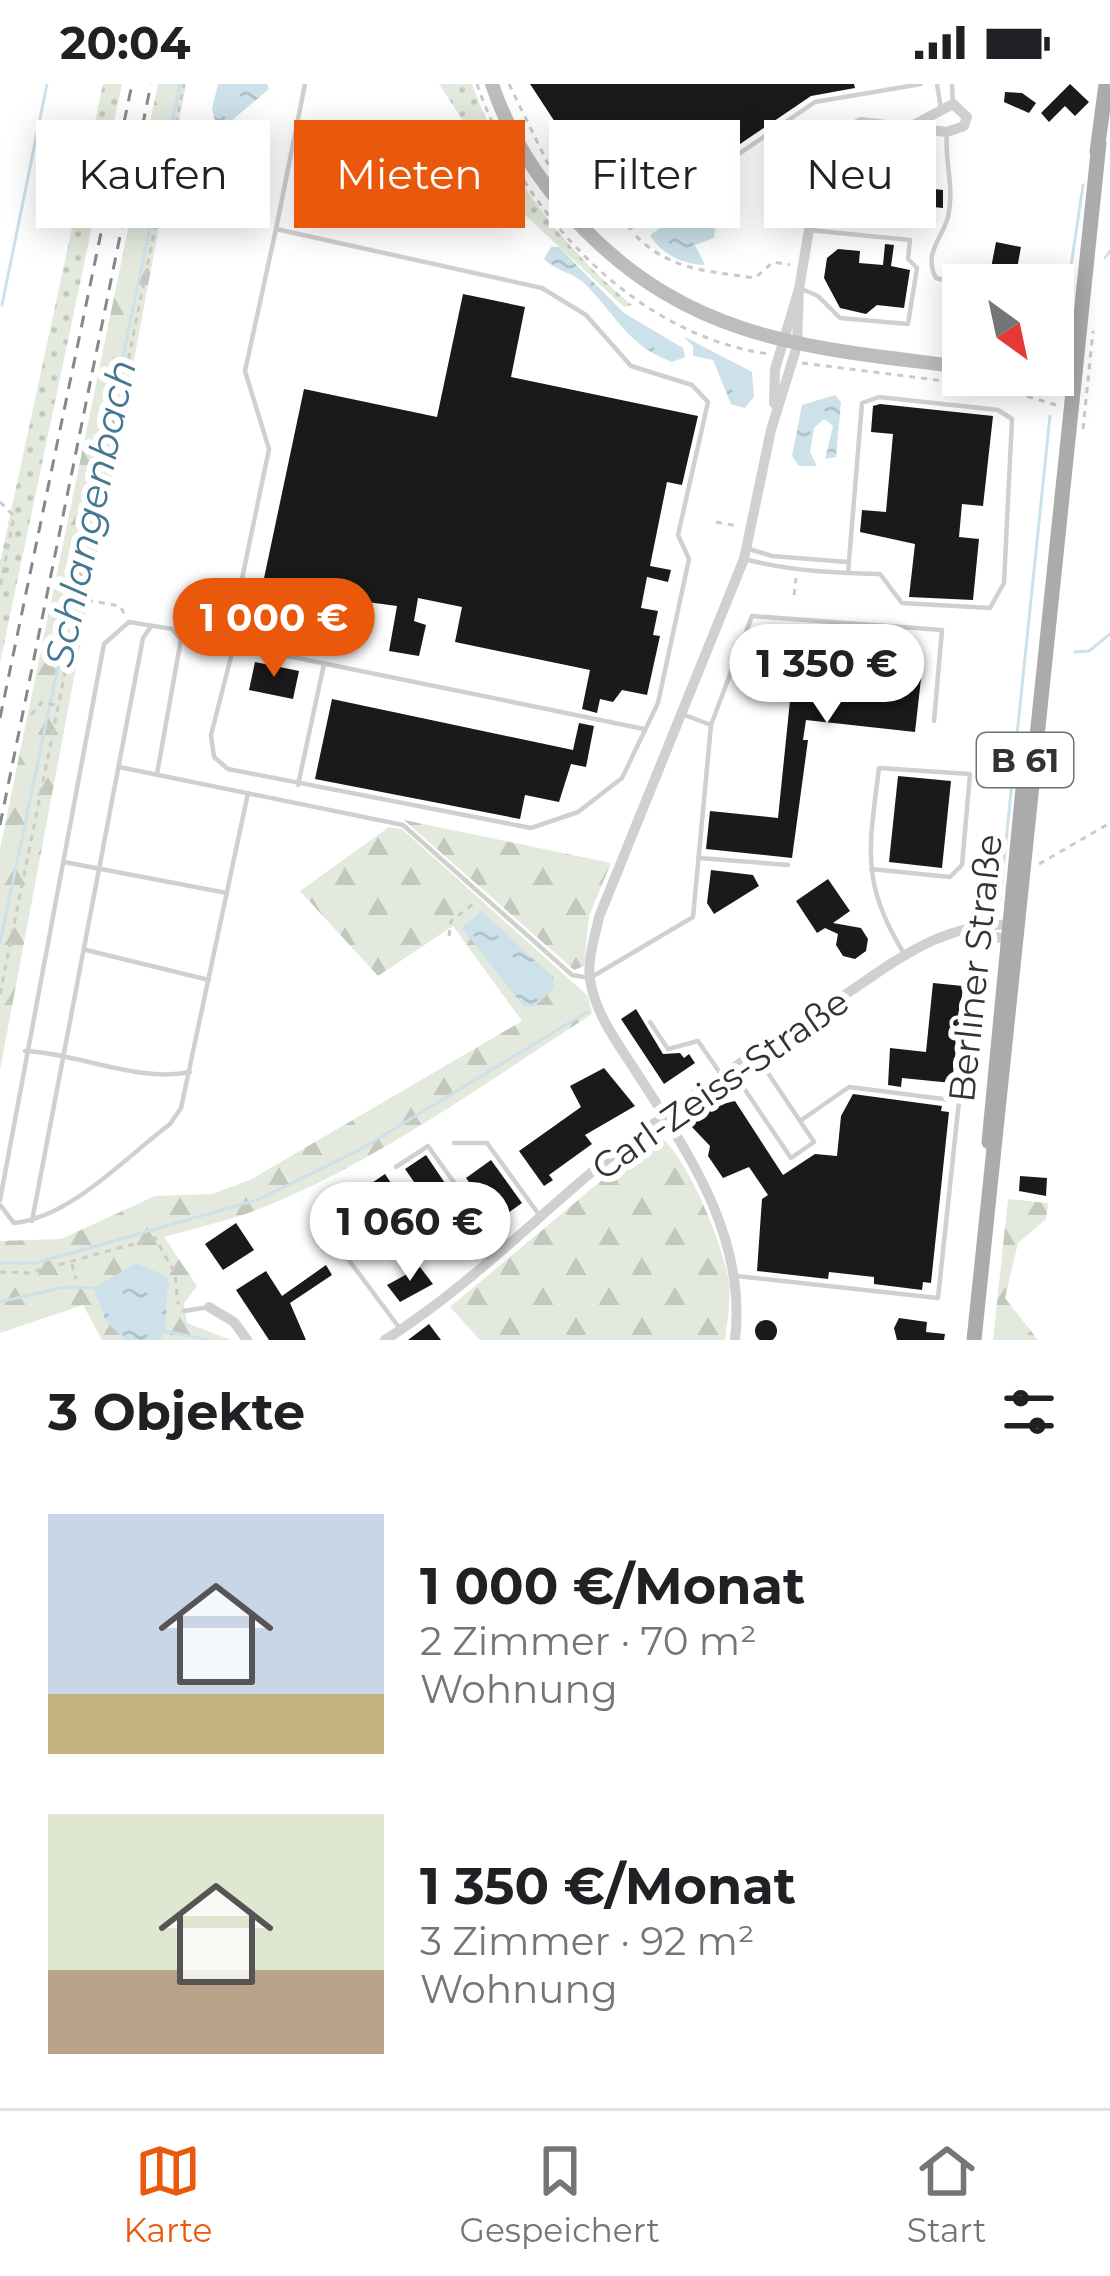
<!DOCTYPE html>
<html lang="de">
<meta charset="utf-8">
<style>
:root{--surface:#fff;--page:#f6f6f6;--text:#202124;--muted:#757577;--line:#e0e0e0;--accent:#ea580c}
body{margin:0;font-family:Montserrat,sans-serif;background:var(--page);color:var(--text);height:100vh;display:flex;flex-direction:column;font-size:45px;white-space:nowrap}
*{box-sizing:border-box;margin:0}
p{font-size:39px;color:var(--muted)}
.icon{flex:none;width:66px;height:66px;fill:none;stroke:currentColor;stroke-width:2;stroke-linecap:round;stroke-linejoin:round}
.map{position:relative;height:1256px;overflow:hidden}
.panel{display:flex;flex-direction:column;background:var(--surface);flex:1}
.panel>*{flex:none}
.top-card{position:absolute;left:36px;top:36px;width:1038px;height:108px;display:flex;gap:24px}
.needle{width:78px;rotate:147deg}
.fabs{position:absolute;left:942px;top:180px;display:grid;gap:24px}
.fabs a{display:grid;place-items:center;width:132px;height:132px;border-radius:0px;background:var(--surface);box-shadow:0 6px 30px #0003;font-size:60px}
.price{position:absolute;translate:-50% -102px;padding:0 27px;border-radius:42px;background:#fff;color:#222;font-size:39px;line-height:78px;filter:drop-shadow(0 3px 6px #0008)}
.price::after{content:'';position:absolute;left:50%;top:72px;width:36px;height:27px;margin-left:-18px;background:inherit;clip-path:polygon(0 0,100% 0,50% 100%)}
.price.selected{background:var(--accent);color:#fff}
ul{padding:0;list-style:none}
li{display:flex;align-items:center;gap:36px;height:300px;padding:0 48px}
li span{display:grid;place-items:center;flex:none;width:336px;height:240px;border-radius:0px;color:#555}
li>.icon{margin-inline-start:auto}
span .icon{width:144px;height:144px;fill:#fffc;stroke-width:1}
li b{font-size:51px}
h2{display:flex;justify-content:space-between;align-items:center;height:144px;padding:0 48px;font-size:51px}
.tag{padding:0 42px;border-radius:0px;background:var(--surface);box-shadow:0 6px 30px #0003;font-size:42px;line-height:108px}
.tag.selected{background:var(--accent);color:#fff}
.status{display:flex;justify-content:space-between;align-items:center;height:84px;padding:0 60px;background:var(--surface);direction:ltr}
.status svg{height:33px;fill:currentColor}
.dock{display:flex;justify-content:space-around;align-items:center;height:168px;border-top:3px solid var(--line);background:var(--surface);font-size:33px;color:var(--muted)}
.dock a{display:grid;justify-items:center;gap:6px}
.dock .selected{color:var(--accent)}
.map>svg:first-child{display:block}
.grass{fill:url(#grass-dots)}
.forest{fill:url(#forest-firs)}
.water{fill:url(#water-ripples)}
.lines{fill:none;stroke-linecap:round;stroke-linejoin:round}
.stream{stroke:#cde1ea;stroke-width:3}
.building{fill:#1a1a1a}
.path{stroke:#cacaca;stroke-width:3;stroke-dasharray:6 6;stroke-linecap:butt}
.lane{stroke:#d0d0d0;stroke-width:4.5}
.street{stroke:#d0d0d0;stroke-width:10}
.secondary{stroke:#bdbdbd;stroke-width:14}
.primary{stroke:#ababab;stroke-width:15}
.rail{stroke:#888;stroke-width:3;stroke-dasharray:12 9;stroke-linecap:butt}
.labels{text-anchor:middle;dominant-baseline:central;stroke-width:12;stroke-linejoin:round;paint-order:stroke}
.shield{fill:#fff;stroke:#707070;stroke-width:3}
.shield-label{font-size:33px;font-weight:bold;fill:#333}
.street-label{font-size:36px;fill:#333;stroke:#fff}
.water-label{font-size:39px;font-style:italic;fill:#447891;stroke:#fff}
</style>
<div class="status"><b>20:04</b><svg viewBox="0 0 49 12"><path d="M0 12V9h3v3zM5 12V6h3v6zM10 12V3h3v9zM15 12V0h3v12zM26 1h20v11H26zM47 4h2v5h-2z"/></svg></div>
<div class="map">
<svg width="1110" height="1256" viewBox="0 0 1110 1256">
<defs>
<pattern id="grass-dots" width="8" height="8" patternUnits="userSpaceOnUse" patternTransform="scale(3)"><rect width="8" height="8" fill="#e3e9dc"/><path d="M2 2h.1M6 6h.1" fill="none" stroke="#c3c8bd" stroke-width="1.8" stroke-linecap="round"/></pattern>
<pattern id="forest-firs" width="22" height="20" patternUnits="userSpaceOnUse" patternTransform="scale(3)"><rect width="22" height="20" fill="#e3e9dc"/><path d="M5 1l3.5 6h-7zM16 11l3.5 6h-7z" fill="#c3c8bd"/></pattern>
<pattern id="water-ripples" width="26" height="14" patternUnits="userSpaceOnUse" patternTransform="scale(3)"><rect width="26" height="14" fill="#cde1ea"/><path d="M2 4q2-2 4 0t4 0M15 11q2-2 4 0t4 0" fill="none" stroke="#b0c2c9"/></pattern>
</defs>
<rect width="100%" height="100%" fill="#fff"/>
<!-- grass -->
<g class="grass">
<polygon points="103,0 122,0 0,579 0,478"/>
<path d="M 439,0 L 472,0 C 503,87 562,163 632,221 L 624,223 L 525,131 Z"/>
</g>
<!-- forest -->
<g class="forest">
<polygon points="158,0 186,0 0,986 0,765"/>
<polygon points="404,736 611,779 589,832 584,882 574,886"/>
<path d="M 389,743 L 402,745 L 588,912 L 592,930 C 488,997 384,1073 269,1121 C 236,1135 198,1143 164,1153 L 197,1202 L 184,1219 L 187,1239 L 231,1256 L 102,1256 L 83,1221 L 0,1249 L 0,1157 L 61,1155 L 155,1112 L 212,1110 L 250,1096 L 522,937 L 453,842 L 378,892 L 300,807 Z"/>
<path d="M 656,1051 C 685,1064 726,1167 729,1200 C 731,1218 727,1238 725,1256 L 480,1256 L 450,1223 Z"/>
<polygon points="1008,1115 1048,1119 1046,1135 1018,1159 1005,1214 1038,1256 993,1256"/>
</g>
<!-- water -->
<g class="water">
<polygon points="218,0 267,0 269,5 218,48 212,25"/>
<path d="M 721,102 L 714,154 L 695,161 L 705,181 C 683,181 660,169 650,151 Z"/>
<path d="M 551,163 L 559,163 L 624,229 L 683,264 L 685,273 L 672,278 C 628,262 616,231 585,200 C 573,188 555,187 544,175 Z"/>
<polygon points="683,252 752,288 754,313 745,324 731,320 713,276 693,272 693,262"/>
<polygon points="835,311 841,318 836,373 825,375 833,342 824,335 814,344 810,368 817,382 799,382 792,372 802,321"/>
<polygon points="481,827 553,893 554,904 535,922 524,923 462,844"/>
<path d="M 136,1179 L 166,1192 L 169,1200 C 163,1220 171,1239 160,1256 L 125,1256 L 106,1237 L 93,1204 Z"/>
</g>
<g class="lines">
<!-- stream -->
<g class="stream">
<polyline points="1105,174 1110,167"/>
<polyline points="2,221 47,0"/>
<polyline points="1061,250 1083,101"/>
<polyline points="1075,568 1089,567 1110,550"/>
<polyline points="1000,815 1050,332"/>
<polyline points="0,859 180,0"/>
<polyline points="0,1179 36,1179 260,1115 361,1065 587,928"/>
<polyline points="0,1218 64,1203 95,1204"/>
<polyline points="164,1247 209,1256"/>
</g>
</g>
<!-- building -->
<g class="building">
<polygon points="530,0 854,0 855,4 811,12 622,140"/>
<polygon points="1070,0 1089,18 1075,32 1065,22 1049,38 1041,29"/>
<polygon points="1005,8 1022,9 1036,19 1029,29 1004,18"/>
<polygon points="847,68 928,77 925,104 943,106 943,124 923,122 921,135 840,126"/>
<polygon points="996,158 1021,163 1014,201 980,201 983,183 991,184"/>
<polygon points="885,160 894,161 891,182 910,186 904,224 877,221 866,230 840,224 824,194 827,174 838,165 860,167 859,179 883,181"/>
<polygon points="463,210 525,223 511,293 698,332 682,401 667,398 650,482 671,486 668,498 647,493 641,524 658,527 653,551 660,552 647,611 622,606 613,618 600,615 597,629 582,625 590,586 455,558 462,523 418,514 414,537 426,541 419,572 389,567 397,522 337,514 340,497 322,494 314,531 286,525 279,557 252,551 304,305 437,333"/>
<polygon points="880,320 993,332 983,422 962,420 959,453 979,455 973,516 909,513 915,460 860,448 862,426 886,428 893,350 871,348 873,322"/>
<polygon points="854,547 908,553 905,575 923,577 915,648 806,636 803,656 808,656 792,774 706,765 710,727 778,734 797,548 808,549 809,565 852,569"/>
<polygon points="255,578 299,587 293,615 249,606"/>
<polygon points="332,615 573,666 579,639 594,642 586,683 571,680 559,718 525,711 520,735 315,695"/>
<polygon points="898,692 951,697 942,784 889,778"/>
<polygon points="711,786 753,791 759,802 714,830 707,819"/>
<polygon points="828,795 850,827 833,839 861,844 868,855 866,867 855,875 843,872 836,861 838,850 825,844 817,849 796,817"/>
<polygon points="933,899 963,902 952,999 902,994 901,1003 888,1001 890,964 926,968"/>
<polygon points="636,925 663,970 680,969 684,974 689,970 695,979 664,1000 621,935"/>
<polygon points="604,984 635,1022 585,1051 592,1060 549,1091 553,1096 544,1102 519,1067 581,1023 570,1002"/>
<polygon points="853,1010 942,1022 941,1027 949,1028 931,1199 923,1198 922,1206 874,1200 874,1193 829,1188 828,1195 757,1187 762,1115 768,1111 749,1083 723,1094 708,1072 710,1062 692,1043 694,1034 710,1023 735,1017 783,1091 815,1070 837,1072 841,1032"/>
<polygon points="426,1071 482,1154 452,1176 446,1167 450,1164 428,1133 435,1128 405,1085"/>
<polygon points="491,1076 522,1119 497,1137 466,1094"/>
<polygon points="385,1090 419,1141 401,1153 386,1132 350,1158 329,1128"/>
<polygon points="1020,1092 1047,1094 1046,1112 1019,1107"/>
<polygon points="236,1139 254,1166 223,1186 205,1160"/>
<polygon points="326,1181 332,1191 290,1219 306,1256 269,1256 236,1206 266,1187 282,1212"/>
<polygon points="420,1183 433,1200 400,1218 387,1201"/>
<polygon points="899,1234 927,1238 926,1248 945,1250 944,1256 897,1256 894,1244"/>
<circle cx="766" cy="1247" r="11"/>
<polygon points="429,1240 441,1256 408,1256"/>
</g>
<g class="lines">
<!-- path -->
<g class="path">
<path d="M 477,0 C 520,126 632,251 769,270"/>
<polyline points="509,0 550,84"/>
<polyline points="302,55 360,63 373,59"/>
<path d="M 636,152 C 671,187 709,187 755,194 L 773,178 L 790,181"/>
<polyline points="1053,268 1067,260"/>
<polyline points="802,279 999,304 1056,321"/>
<polyline points="1083,345 1093,247"/>
<polyline points="0,418 14,432 0,504"/>
<polyline points="716,438 738,442"/>
<polyline points="794,511 796,494"/>
<polyline points="87,516 120,522 125,531"/>
<polyline points="31,631 42,618 59,622"/>
<polyline points="1039,780 1110,739"/>
<polyline points="449,852 451,837 477,817"/>
<polyline points="0,910 184,0"/>
<polyline points="72,1180 76,1195"/>
<polyline points="0,1188 29,1189 155,1154 175,1189 178,1220"/>
</g>
<!-- lane -->
<g class="lane">
<polyline points="937,0 941,25"/>
<polyline points="952,0 953,20"/>
<path d="M 947,48 C 944,77 955,103 948,133 C 942,155 923,169 936,194 L 963,201"/>
<polyline points="630,144 815,18 921,0"/>
<polyline points="276,145 245,287 269,365 237,519 234,561 211,651 214,673 228,685 531,744 578,728 622,694 658,619 689,475 678,451 708,318 692,301 631,282 586,231 542,204 276,145 305,0"/>
<polyline points="804,206 818,212 840,234 908,240 917,184 908,175 910,156 809,146"/>
<polyline points="746,464 772,472 847,478"/>
<path d="M 748,476 C 791,487 836,489 880,490 L 902,519 L 990,524 L 1004,499 L 1012,335 L 998,326 L 879,313 L 862,319 L 848,489"/>
<polyline points="234,561 644,645"/>
<polyline points="682,630 711,641"/>
<polyline points="119,683 403,741 572,891 590,894 693,833 711,641 752,532 942,546 934,637"/>
<polyline points="298,701 324,580"/>
<polyline points="699,774 788,781"/>
<polyline points="64,778 227,809"/>
<path d="M 871,785 L 950,793 L 962,781 L 970,690 L 879,684 C 869,764 860,800 905,871"/>
<polyline points="86,866 209,896"/>
<polyline points="650,938 668,965 698,957 720,989"/>
<path d="M 25,967 C 77,969 139,999 190,988"/>
<polyline points="731,985 791,1074 814,1058 756,971"/>
<polyline points="454,1059 487,1059 540,1132"/>
<polyline points="396,1083 428,1062 502,1166"/>
<polyline points="0,1116 104,560 129,538 172,545 181,555 157,690"/>
<path d="M 0,1121 L 14,1139 C 70,1134 126,1073 170,1040 L 181,1024 L 248,709"/>
<polyline points="316,1132 401,1246"/>
<polyline points="32,1137 143,554 150,544"/>
<polyline points="346,1172 386,1145"/>
<polyline points="737,1192 938,1214 959,1017 849,1003 800,1037"/>
<polyline points="184,1227 209,1223"/>
</g>
<!-- street -->
<g class="street">
<polyline points="774,319 775,285 799,205 819,86 830,55 861,38 947,48 964,42 967,33 953,20 910,43"/>
<polyline points="960,847 1013,856"/>
<polyline points="209,1223 234,1238 247,1256"/>
<path d="M 385,1256 C 463,1207 528,1141 599,1082 C 673,1022 753,970 833,919 C 891,881 941,836 1014,841"/>
<path d="M 735,1256 C 747,1153 689,1070 635,986 C 617,958 596,931 590,896 C 587,876 595,853 599,833 L 744,475 L 771,346 L 797,262 L 799,205"/>
</g>
<!-- secondary -->
<g class="secondary">
<path d="M 492,0 C 511,57 543,104 585,146 C 697,259 814,264 963,283"/>
<polyline points="1053,283 1076,285"/>
<polyline points="1007,291 1074,304"/>
</g>
<!-- primary -->
<g class="primary">
<polyline points="1097,68 1106,0"/>
<polyline points="989,1058 1024,694"/>
<polyline points="974,1256 1099,59"/>
</g>
<!-- rail -->
<g class="rail">
<polyline points="0,634 132,0"/>
<polyline points="0,741 151,0"/>
</g>
</g>
<g class="labels">
<!-- shield labels -->
<rect class="shield" x="977" y="649" width="96" height="54" rx="9"/>
<g class="shield-label">
<text x="1025" y="676">B 61</text>
</g>
<!-- street labels -->
<g class="street-label">
<text transform="translate(975 884) rotate(-84)">Berliner Straße</text>
<text transform="translate(720 1000) rotate(-35)">Carl-Zeiss-Straße</text>
</g>
<!-- water labels -->
<g class="water-label">
<text transform="translate(90 429) rotate(-78)">Schlangenbach</text>
</g>
</g>
</svg>
<div class="fabs">
<a><svg class="needle" viewBox="-14 -14 28 28"><path d="M0-13l5 13h-10z" fill="#e53935"/><path d="M0 13l5-13h-10z" fill="#757577"/></svg></a>
</div>
<b class="price selected" style="left:274px;top:596px">1 000 €</b>
<b class="price" style="left:827px;top:642px">1 350 €</b>
<b class="price" style="left:410px;top:1200px">1 060 €</b>
<div class="top-card">
<a class="tag">Kaufen</a>
<a class="tag selected">Mieten</a>
<a class="tag">Filter</a>
<a class="tag">Neu</a>
</div>
</div>
<section class="panel">
<h2>3 Objekte<svg class="icon" aria-label="filters" viewBox="0 0 24 24"><path d="M4 7h16M4 17h16"/><circle cx="9" cy="7" r="2"/><circle cx="15" cy="17" r="2"/></svg></h2>
<ul>
<li><span style="background:linear-gradient(#c9d6e8 75%,#c2b280 0)"><svg class="icon" aria-label="home" viewBox="0 0 24 24"><path d="M3 11l9-7 9 7M6 9v11h12V9"/></svg></span><div><b>1 000 €/Monat</b><p>2 Zimmer · 70 m²</p><p>Wohnung</p></div></li>
<li><span style="background:linear-gradient(#dfe7d0 65%,#b9a48a 0)"><svg class="icon" aria-label="home" viewBox="0 0 24 24"><path d="M3 11l9-7 9 7M6 9v11h12V9"/></svg></span><div><b>1 350 €/Monat</b><p>3 Zimmer · 92 m²</p><p>Wohnung</p></div></li>
</ul>
</section>
<nav class="dock">
<a class="selected"><svg class="icon" aria-label="map" viewBox="0 0 24 24"><path d="M3 6l6-2 6 2 6-2v14l-6 2-6-2-6 2zM9 4v14M15 6v14"/></svg>Karte</a>
<a><svg class="icon" aria-label="saved" viewBox="0 0 24 24"><path d="M7 4h10v16l-5-4-5 4z"/></svg>Gespeichert</a>
<a><svg class="icon" aria-label="home" viewBox="0 0 24 24"><path d="M3 11l9-7 9 7M6 9v11h12V9"/></svg>Start</a>
</nav>
